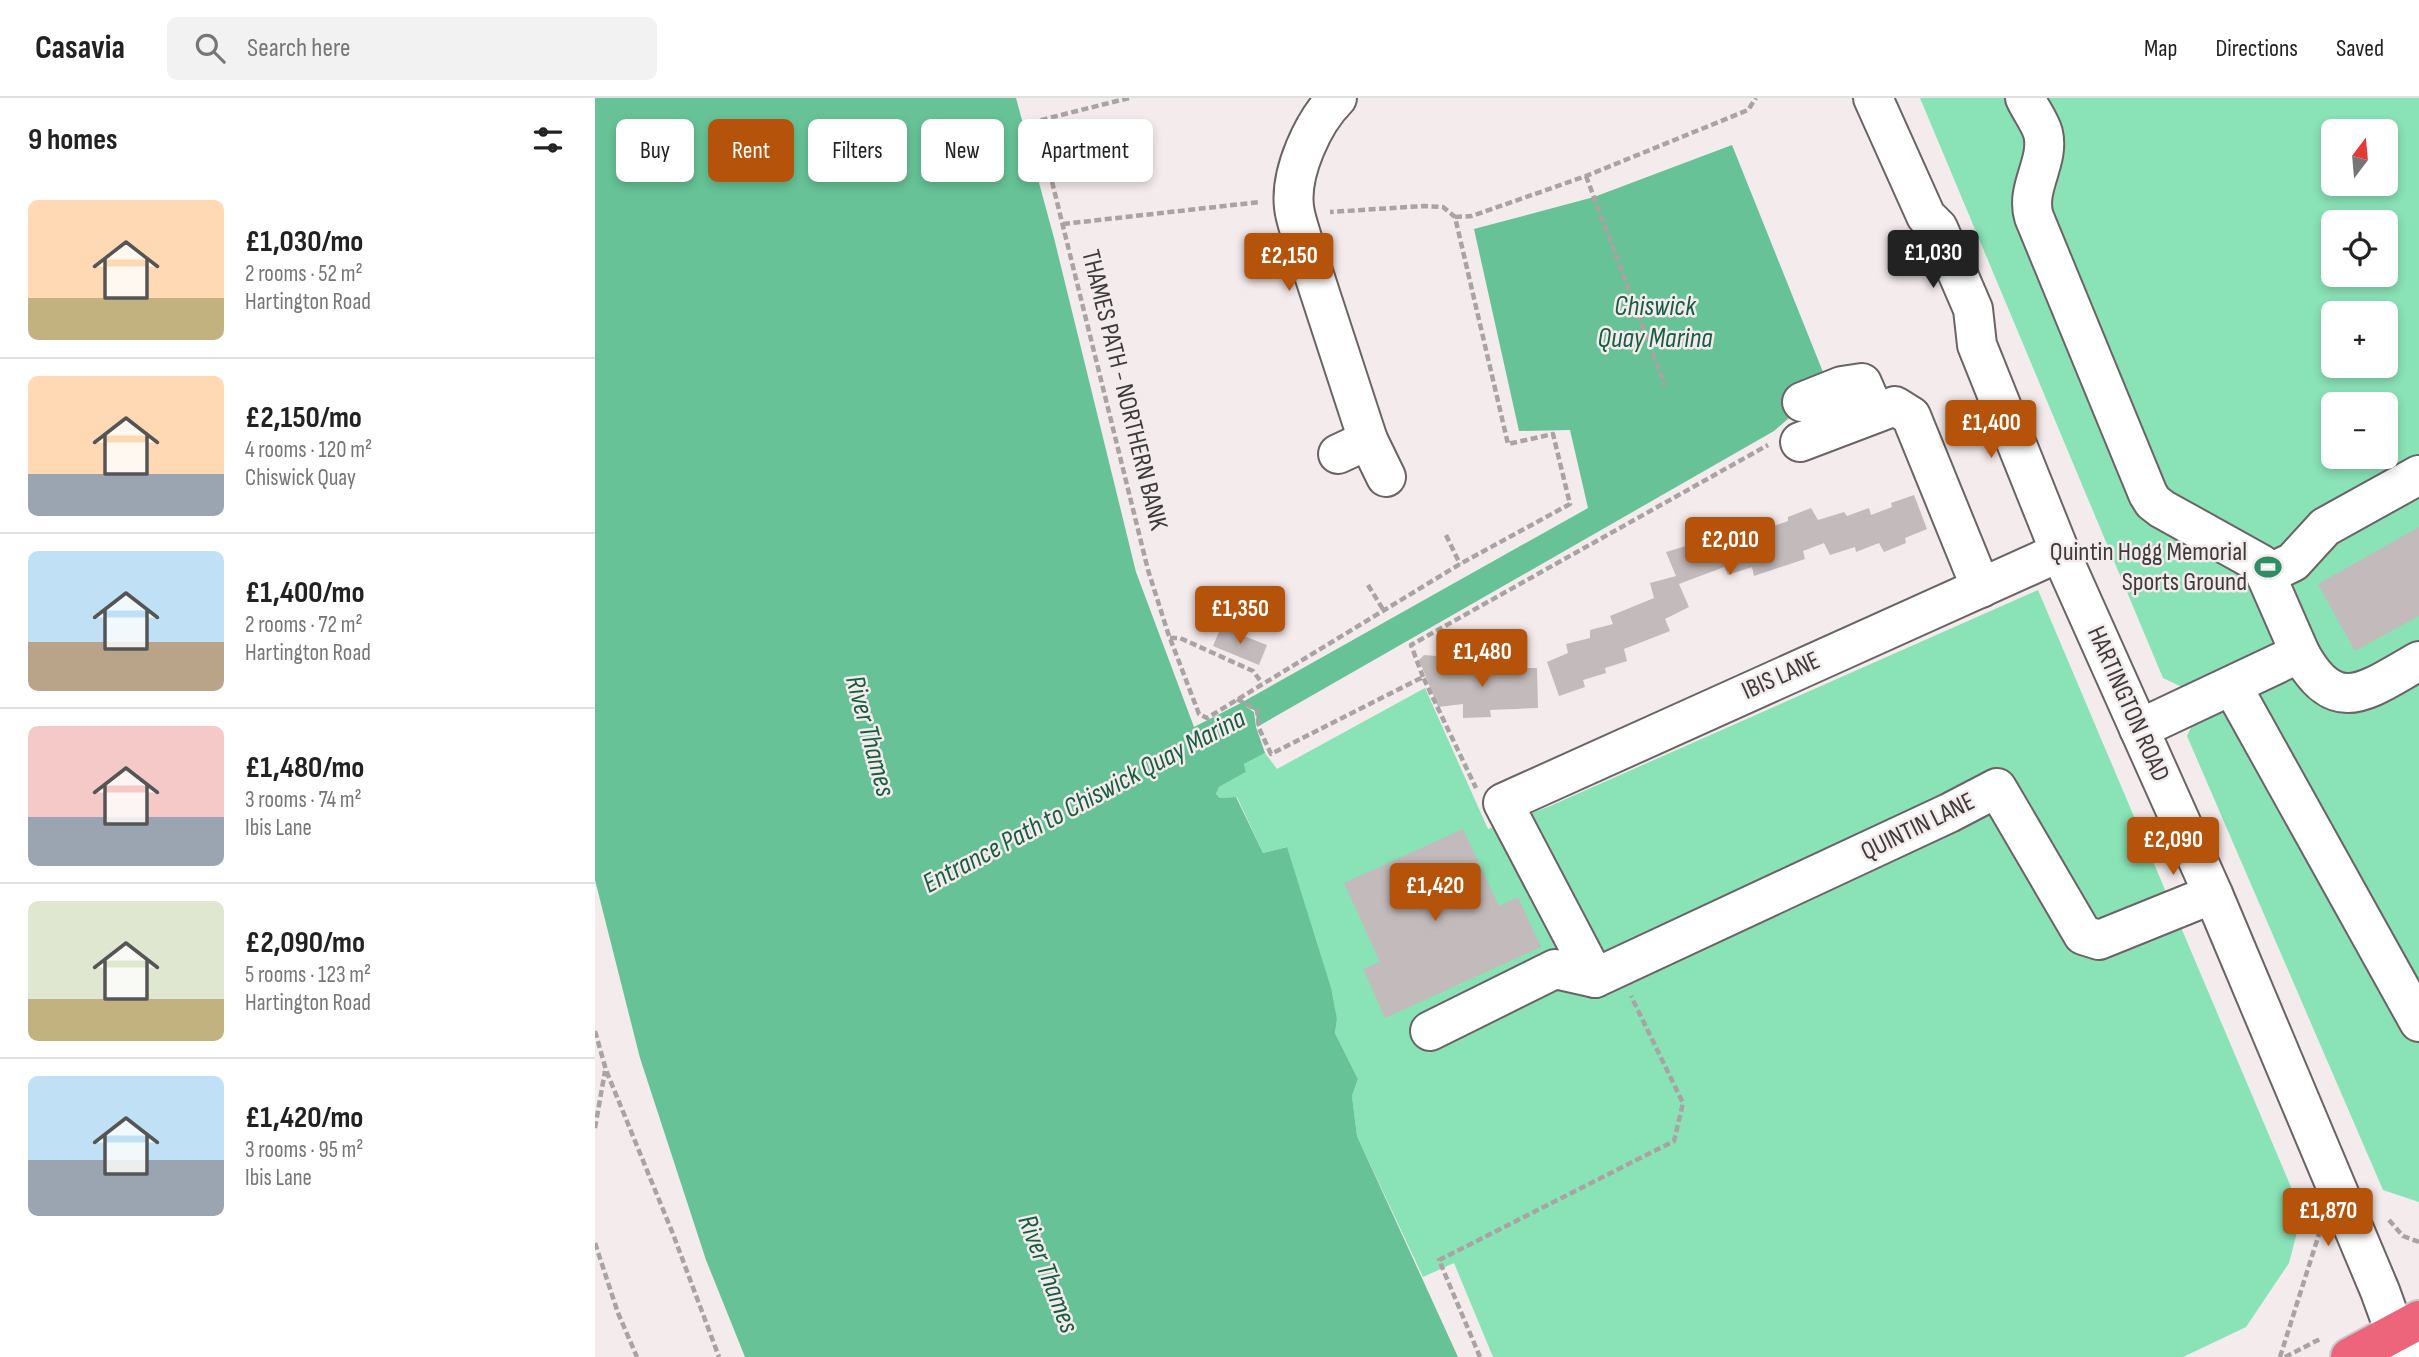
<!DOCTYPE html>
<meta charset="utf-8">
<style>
:root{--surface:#fff;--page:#f2f2f2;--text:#222;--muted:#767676;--line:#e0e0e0;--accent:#b45309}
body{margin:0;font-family:"Sofia Sans Condensed",sans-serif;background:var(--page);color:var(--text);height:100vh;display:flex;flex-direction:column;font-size:26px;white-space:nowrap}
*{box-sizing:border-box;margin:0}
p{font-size:23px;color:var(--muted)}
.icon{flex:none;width:38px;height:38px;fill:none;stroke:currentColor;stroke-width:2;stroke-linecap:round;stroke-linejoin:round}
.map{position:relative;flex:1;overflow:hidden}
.sheet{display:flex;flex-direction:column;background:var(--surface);width:595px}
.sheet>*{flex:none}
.guide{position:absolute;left:21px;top:21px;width:665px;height:63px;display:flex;gap:14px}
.needle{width:46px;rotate:16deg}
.controls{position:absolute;left:1726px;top:21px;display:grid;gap:14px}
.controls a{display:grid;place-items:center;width:77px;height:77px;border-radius:10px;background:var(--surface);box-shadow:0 4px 10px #0003;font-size:35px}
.price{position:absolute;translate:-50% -60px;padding:0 16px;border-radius:7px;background:var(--accent);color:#fff;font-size:23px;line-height:46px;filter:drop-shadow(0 2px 4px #0008)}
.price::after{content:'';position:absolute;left:50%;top:42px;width:21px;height:16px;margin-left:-10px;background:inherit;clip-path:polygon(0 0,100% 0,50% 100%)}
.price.active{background:#222;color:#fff}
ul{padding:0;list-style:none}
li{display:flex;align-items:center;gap:21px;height:175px;padding:0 28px}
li+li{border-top:2px solid var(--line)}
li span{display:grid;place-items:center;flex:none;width:196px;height:140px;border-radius:10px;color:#555}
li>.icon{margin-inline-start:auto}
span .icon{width:84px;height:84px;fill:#fffc;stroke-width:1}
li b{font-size:30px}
h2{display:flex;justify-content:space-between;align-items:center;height:84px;padding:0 28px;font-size:30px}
.pill{padding:0 24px;border-radius:10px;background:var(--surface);box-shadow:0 4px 10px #0003;font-size:24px;line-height:63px}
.pill.active{background:var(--accent);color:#fff}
header{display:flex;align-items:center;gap:42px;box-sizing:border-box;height:98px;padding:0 35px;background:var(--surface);border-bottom:2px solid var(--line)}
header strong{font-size:33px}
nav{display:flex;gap:38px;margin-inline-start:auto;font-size:24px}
.search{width:490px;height:63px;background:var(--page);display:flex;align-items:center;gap:18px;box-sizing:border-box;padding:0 24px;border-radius:10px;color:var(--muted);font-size:26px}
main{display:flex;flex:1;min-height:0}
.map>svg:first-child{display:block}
.green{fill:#8ae2b7;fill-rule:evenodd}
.water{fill:#67c297}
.building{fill:#c3babb}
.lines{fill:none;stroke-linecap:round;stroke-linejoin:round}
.minor-casing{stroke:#6b6364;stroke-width:42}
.highway-casing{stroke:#c9c8c8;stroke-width:42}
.path{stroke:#a9a3a3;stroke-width:4.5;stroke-dasharray:7 3.5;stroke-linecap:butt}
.minor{stroke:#fff;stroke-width:38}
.highway{stroke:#ed657b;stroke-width:38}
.labels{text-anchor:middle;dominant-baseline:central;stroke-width:5;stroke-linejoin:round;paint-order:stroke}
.street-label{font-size:26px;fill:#3e3b3b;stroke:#f4ebec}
.poi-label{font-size:26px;fill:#3e3b3b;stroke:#f4ebec;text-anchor:end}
.water-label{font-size:28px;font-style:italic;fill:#175d41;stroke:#f4ebec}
</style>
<header>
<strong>Casavia</strong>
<div class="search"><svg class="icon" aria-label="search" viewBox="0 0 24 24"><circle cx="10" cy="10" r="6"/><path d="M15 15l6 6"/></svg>Search here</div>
<nav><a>Map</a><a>Directions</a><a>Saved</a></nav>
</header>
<main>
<section class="sheet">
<h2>9 homes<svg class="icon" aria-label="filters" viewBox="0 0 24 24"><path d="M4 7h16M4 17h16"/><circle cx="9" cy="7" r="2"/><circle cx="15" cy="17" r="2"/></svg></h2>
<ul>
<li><span style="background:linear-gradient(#ffd9b3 70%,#c2b280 0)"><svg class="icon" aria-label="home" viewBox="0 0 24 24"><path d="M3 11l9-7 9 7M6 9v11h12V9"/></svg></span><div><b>£1,030/mo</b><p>2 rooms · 52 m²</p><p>Hartington Road</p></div></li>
<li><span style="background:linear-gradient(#ffd9b3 70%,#9aa5b1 0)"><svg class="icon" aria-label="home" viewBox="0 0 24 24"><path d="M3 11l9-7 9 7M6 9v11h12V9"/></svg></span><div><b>£2,150/mo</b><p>4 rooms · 120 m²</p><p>Chiswick Quay</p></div></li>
<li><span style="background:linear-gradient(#bfe0f5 65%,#b9a48a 0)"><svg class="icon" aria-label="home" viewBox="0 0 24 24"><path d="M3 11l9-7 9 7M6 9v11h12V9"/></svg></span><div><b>£1,400/mo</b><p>2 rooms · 72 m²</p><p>Hartington Road</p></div></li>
<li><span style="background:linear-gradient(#f6c9c9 65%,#9aa5b1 0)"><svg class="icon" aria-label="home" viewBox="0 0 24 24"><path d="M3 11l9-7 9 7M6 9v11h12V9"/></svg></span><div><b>£1,480/mo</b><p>3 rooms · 74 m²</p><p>Ibis Lane</p></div></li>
<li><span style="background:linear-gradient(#dfe7d0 70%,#c2b280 0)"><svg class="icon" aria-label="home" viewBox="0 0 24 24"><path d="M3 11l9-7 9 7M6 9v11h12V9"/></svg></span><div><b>£2,090/mo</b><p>5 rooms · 123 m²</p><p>Hartington Road</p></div></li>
<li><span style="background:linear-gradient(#bfe0f5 60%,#9aa5b1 0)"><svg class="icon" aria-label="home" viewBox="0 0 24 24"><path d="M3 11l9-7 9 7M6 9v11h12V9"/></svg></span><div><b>£1,420/mo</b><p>3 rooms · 95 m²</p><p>Ibis Lane</p></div></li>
</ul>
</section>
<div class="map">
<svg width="1824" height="1259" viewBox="0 0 1824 1259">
<rect width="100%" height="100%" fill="#f4ebec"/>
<!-- green -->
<g class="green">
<path d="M 1325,0 L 1824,0 L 1824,1104 L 1788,1092 L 1592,638 L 1601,619 L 1589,590 L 1568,580 ZM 1738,33 L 1790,33 L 1790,86 L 1738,86 ZM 1738,124 L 1790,124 L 1790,177 L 1738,177 ZM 1738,215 L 1790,215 L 1790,268 L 1738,268 ZM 1738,306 L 1790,306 L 1790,359 L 1738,359 Z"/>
<polygon points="1443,492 1707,1115 1694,1165 1651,1229 1588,1259 898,1259 859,1165 828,1179 762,1038 757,998 763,981 740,935 742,921 691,749 668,755 642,699 625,700 621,696 624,689 651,674 649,666 670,655 682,671 830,590 893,731 955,708"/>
</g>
<!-- water -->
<polygon class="water" points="0,0 421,0 459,140 541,474 599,629 644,606 993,410 975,332 924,333 879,131 999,99 1137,47 1238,299 1201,314 1179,333 662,629 661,613 650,608 659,614 661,629 670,655 649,666 651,674 624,689 621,696 625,700 641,699 668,755 692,749 736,890 742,921 740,935 763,981 757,998 762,1038 863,1259 150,1259 111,1162 45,960 0,782"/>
<!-- building -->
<g class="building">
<polygon points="1319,397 1332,431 1310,440 1311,445 1289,454 1284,445 1261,454 1260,449 1235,457 1229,445 1208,453 1210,461 1159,478 1157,469 1133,477 1129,469 1084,486 1094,509 1070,521 1075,533 1029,551 1032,563 1010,570 1011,575 988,582 990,589 964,598 952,564 973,555 971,546 995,540 995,532 1018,526 1015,518 1059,500 1055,485 1081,478 1071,454 1144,432 1148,439 1193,423 1193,419 1216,410 1223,422 1249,414 1252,418 1274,410 1276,417 1297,409 1296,405"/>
<polygon points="1824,429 1824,518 1760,553 1723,486"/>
<polygon points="626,529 672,547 664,567 618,548"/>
<polygon points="829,557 841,558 842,573 868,570 868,577 891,577 891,570 942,570 943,610 895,612 896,619 868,620 868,606 843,609 824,562"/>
<polygon points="868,731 904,808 923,799 946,849 790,920 768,871 785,864 749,785"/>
</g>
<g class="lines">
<!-- minor casing -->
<g class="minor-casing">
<g id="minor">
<path d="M 742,0 C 718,24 695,74 699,109 C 700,119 704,130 707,140 L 773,342 L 791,379"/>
<polyline points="1278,0 1331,118 1343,130 1378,211 1382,247 1465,454 1618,796 1785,1193 1809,1259"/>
<path d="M 1430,0 C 1435,11 1445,24 1448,35 C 1455,64 1430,90 1439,119 L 1553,396 L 1558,404 L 1567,411 L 1666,466 L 1705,555 L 1544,631"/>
<polyline points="1207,304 1247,288 1267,285 1280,315"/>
<polyline points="1205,344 1300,308 1316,318 1386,490"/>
<polyline points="743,356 773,342"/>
<polyline points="1671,477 1698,464 1730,429 1824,377"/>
<path d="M 1705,555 C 1741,621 1772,592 1824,563"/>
<polyline points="1637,588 1824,924"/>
<polyline points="1000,880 1354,715 1402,690 1488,837 1504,842 1618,796"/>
<polyline points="835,933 960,871 1000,880 908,705 1465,454"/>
</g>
</g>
<!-- highway casing -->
<g class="highway-casing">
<polyline id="highway" points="1755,1259 1824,1222"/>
</g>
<!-- path -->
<g class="path">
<polyline points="534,0 442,23 553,472 573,535 604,616 612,620 865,466 975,406 958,336 913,346 860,119 848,109 829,108 735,114"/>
<polyline points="991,78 1070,288"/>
<polyline points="860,119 877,118 991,78 1153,12 1161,0"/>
<polyline points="468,126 665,104"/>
<polyline points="851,437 865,466"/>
<polyline points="773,487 789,513"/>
<polyline points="575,540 585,540 658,573 667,585"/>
<polyline points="828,579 816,547 1173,347"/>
<polyline points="642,601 662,612 664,630 676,656 828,579 881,690"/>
<polyline points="0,933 11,972 78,1136 124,1259"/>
<polyline points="0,1030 10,973"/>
<polyline points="1794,1122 1808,1138 1824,1144"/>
<polyline points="0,1145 23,1215 42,1259"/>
<polyline points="885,1259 844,1162 1079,1043 1088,1005 1036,898"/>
<polyline points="1685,1259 1724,1136"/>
<polyline points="1690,1259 1725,1241"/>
</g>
<!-- minor -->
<use href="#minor" class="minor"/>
<!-- highway -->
<use href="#highway" class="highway"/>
</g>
<!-- icons -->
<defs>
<g id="stadium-bare" transform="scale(2.1)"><path d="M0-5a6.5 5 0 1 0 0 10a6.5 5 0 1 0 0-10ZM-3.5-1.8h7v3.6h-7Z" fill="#2e8d65" stroke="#f4ebec" stroke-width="2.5" paint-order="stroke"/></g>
</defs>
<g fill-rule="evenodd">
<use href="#stadium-bare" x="1673" y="469"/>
</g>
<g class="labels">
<!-- street labels -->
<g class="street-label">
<text transform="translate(529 292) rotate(76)">THAMES PATH - NORTHERN BANK</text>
<text transform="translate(1186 578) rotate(-24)">IBIS LANE</text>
<text transform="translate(1533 606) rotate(66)">HARTINGTON ROAD</text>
<text transform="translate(1323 729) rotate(-26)">QUINTIN LANE</text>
</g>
<!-- poi labels -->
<g class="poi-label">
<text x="1652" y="454">Quintin Hogg Memorial<tspan x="1652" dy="30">Sports Ground</tspan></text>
</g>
<!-- water labels -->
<g class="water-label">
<text x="1060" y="208">Chiswick<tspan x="1060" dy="32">Quay Marina</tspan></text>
<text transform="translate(275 638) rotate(75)">River Thames</text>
<text transform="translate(489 703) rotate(-28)">Entrance Path to Chiswick Quay Marina</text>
<text transform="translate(453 1176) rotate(69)">River Thames</text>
</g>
</g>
</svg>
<div class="controls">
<a><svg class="needle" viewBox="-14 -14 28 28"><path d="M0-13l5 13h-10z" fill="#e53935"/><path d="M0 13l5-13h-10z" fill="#767676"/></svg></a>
<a><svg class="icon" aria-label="locate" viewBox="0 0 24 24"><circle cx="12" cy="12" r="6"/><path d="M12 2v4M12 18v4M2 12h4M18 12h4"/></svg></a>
<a>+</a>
<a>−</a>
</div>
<b class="price active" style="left:1338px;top:192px">£1,030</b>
<b class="price" style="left:694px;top:195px">£2,150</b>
<b class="price" style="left:1396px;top:362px">£1,400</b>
<b class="price" style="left:1135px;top:479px">£2,010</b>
<b class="price" style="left:645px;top:548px">£1,350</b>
<b class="price" style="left:887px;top:591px">£1,480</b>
<b class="price" style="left:1578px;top:779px">£2,090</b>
<b class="price" style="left:840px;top:825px">£1,420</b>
<b class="price" style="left:1733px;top:1150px">£1,870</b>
<div class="guide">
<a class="pill">Buy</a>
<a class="pill active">Rent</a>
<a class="pill">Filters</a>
<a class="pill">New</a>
<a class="pill">Apartment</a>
</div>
</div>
</main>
